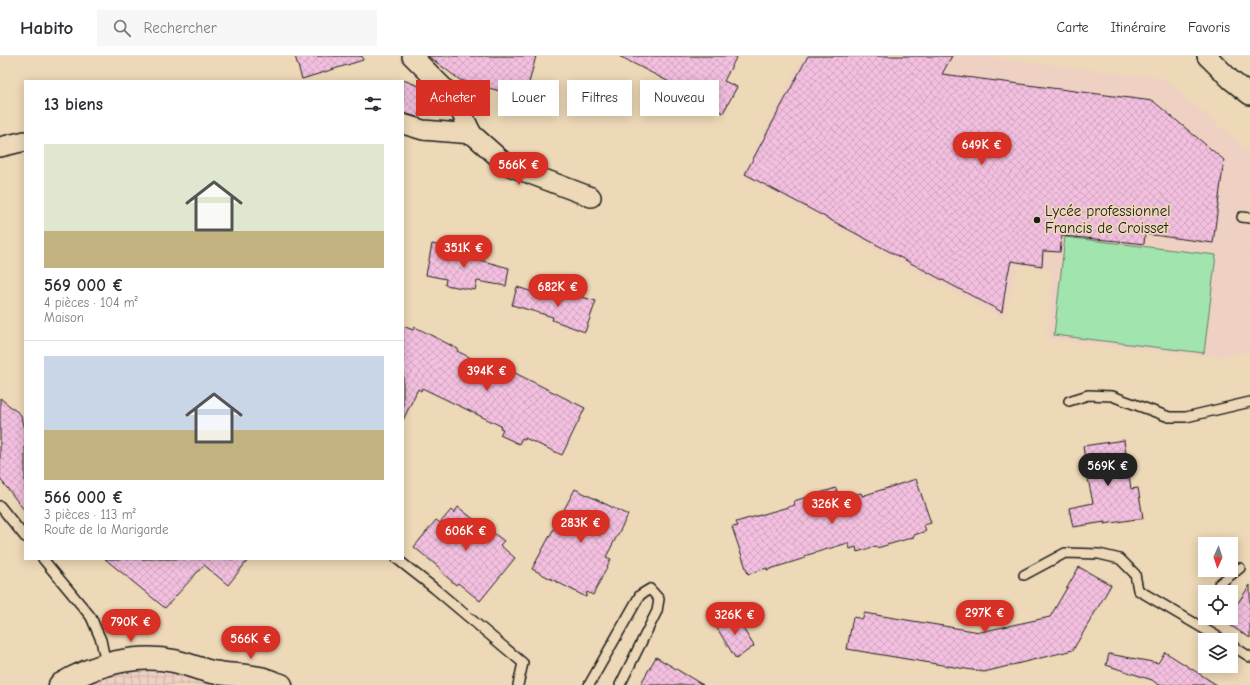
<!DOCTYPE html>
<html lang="fr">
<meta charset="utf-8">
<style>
:root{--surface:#fff;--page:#f7f7f7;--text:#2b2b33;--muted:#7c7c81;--line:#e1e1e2;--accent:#d93025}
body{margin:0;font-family:"Comic Neue",sans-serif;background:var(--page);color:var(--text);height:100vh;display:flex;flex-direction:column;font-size:15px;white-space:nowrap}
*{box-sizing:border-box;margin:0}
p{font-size:13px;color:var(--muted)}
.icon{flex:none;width:22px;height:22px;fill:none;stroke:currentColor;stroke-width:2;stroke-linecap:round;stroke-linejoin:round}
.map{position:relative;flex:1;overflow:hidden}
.details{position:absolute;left:24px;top:24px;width:380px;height:480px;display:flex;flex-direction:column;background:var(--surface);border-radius:0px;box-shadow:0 2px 10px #0003}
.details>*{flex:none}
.hud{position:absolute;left:416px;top:24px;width:380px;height:36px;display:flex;gap:8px}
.needle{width:26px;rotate:183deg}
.controls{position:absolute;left:1198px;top:481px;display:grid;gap:8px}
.controls a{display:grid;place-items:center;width:40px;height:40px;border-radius:0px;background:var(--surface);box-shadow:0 2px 10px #0003;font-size:20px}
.price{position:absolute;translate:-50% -34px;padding:0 9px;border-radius:14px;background:var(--accent);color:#fff;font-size:13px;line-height:26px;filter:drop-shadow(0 1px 2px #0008)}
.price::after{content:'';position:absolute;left:50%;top:24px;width:12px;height:9px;margin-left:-6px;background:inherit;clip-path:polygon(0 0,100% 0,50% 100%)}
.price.selected{background:#222;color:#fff}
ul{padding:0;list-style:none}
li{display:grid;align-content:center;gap:8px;height:212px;padding:0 20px}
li+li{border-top:1px solid var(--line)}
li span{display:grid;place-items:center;height:124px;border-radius:0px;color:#555}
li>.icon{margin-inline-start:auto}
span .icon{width:72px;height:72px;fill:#fffc;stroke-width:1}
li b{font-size:17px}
h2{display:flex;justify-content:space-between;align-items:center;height:48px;padding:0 20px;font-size:17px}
.chip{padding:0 14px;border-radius:0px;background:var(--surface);box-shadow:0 2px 10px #0003;font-size:14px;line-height:36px}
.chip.selected{background:var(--accent);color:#fff}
header{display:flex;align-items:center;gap:24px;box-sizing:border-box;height:56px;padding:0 20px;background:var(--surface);border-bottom:1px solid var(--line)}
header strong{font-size:19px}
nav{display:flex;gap:22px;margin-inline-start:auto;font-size:14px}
.search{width:280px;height:36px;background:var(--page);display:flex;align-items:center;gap:10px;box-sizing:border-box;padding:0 14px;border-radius:0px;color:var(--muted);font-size:15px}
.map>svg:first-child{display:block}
.built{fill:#efd1c3}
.industrial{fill:url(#industrial-grid)}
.pitch{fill:#a2e4ae;stroke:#5f8065}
.building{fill:url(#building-cross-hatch);stroke:#1c1c1c}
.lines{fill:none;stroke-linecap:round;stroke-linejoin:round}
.service-casing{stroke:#1c1c1c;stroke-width:12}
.minor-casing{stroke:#1c1c1c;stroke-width:22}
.secondary-casing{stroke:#1c1c1c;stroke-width:25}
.service{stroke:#edd8b7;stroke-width:9}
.minor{stroke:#edd8b7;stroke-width:19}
.secondary{stroke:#edd8b7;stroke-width:22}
.poi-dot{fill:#1c1c1c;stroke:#edd8b7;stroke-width:1.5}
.labels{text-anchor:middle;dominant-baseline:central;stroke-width:3.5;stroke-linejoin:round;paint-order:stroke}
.poi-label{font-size:15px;fill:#1c1c1c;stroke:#edd8b7;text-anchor:start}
</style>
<header>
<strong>Habito</strong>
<div class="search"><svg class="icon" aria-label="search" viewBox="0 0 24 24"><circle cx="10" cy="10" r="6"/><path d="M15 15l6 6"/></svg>Rechercher</div>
<nav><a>Carte</a><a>Itinéraire</a><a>Favoris</a></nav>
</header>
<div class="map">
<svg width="1250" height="629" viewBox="0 0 1250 629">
<defs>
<pattern id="industrial-grid" width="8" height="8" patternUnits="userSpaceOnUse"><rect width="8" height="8" fill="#efd1c3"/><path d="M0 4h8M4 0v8" fill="none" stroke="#ccb3a7"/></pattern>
<pattern id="building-cross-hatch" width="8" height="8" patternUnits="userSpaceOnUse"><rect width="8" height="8" fill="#f3c0df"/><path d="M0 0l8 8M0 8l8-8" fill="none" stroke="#d0a4bf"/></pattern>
</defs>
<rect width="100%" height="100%" fill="#edd8b7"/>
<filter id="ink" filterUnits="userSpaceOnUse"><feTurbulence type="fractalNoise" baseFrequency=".025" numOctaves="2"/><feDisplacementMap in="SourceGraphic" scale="8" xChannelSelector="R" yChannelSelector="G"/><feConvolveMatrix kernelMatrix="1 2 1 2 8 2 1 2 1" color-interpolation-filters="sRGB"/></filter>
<g filter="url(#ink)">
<!-- built -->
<polygon class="built" points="804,0 987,0 1043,8 1163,22 1250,97 1250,296 1218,301 1047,283 1053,214 1018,209 1003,263 743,119"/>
<!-- industrial -->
<polygon class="industrial" points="189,601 260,629 64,629"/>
<!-- pitch -->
<polygon class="pitch" points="1065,181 1216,199 1204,297 1054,279"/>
<!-- building -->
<g class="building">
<polygon points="295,0 362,0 363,4 302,23"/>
<polygon points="428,0 536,0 525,42 460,24"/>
<polygon points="619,0 737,0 724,25 737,31 723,57 678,33 679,31"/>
<polygon points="808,0 952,0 942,18 1153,45 1224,104 1213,187 1145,178 1144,188 1118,185 1062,180 1060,196 1043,195 1042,210 1011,205 1007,222 1002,256 745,118"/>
<polygon points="403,24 430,34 437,41 431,54 422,50 417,61 403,57"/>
<polygon points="432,188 461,195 461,199 509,212 506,230 477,225 475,234 445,229 446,223 426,219"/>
<polygon points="517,231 561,245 564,236 596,245 585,276 552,264 553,261 512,249"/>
<polygon points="403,270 413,274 415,271 458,293 457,295 487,310 507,319 509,314 585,352 562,399 525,382 525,384 522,382 519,388 500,379 503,373 500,372 501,370 422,332 421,335 418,333 403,364"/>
<polygon points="0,342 21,359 25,382 25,455 0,423"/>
<polygon points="1124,384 1131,433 1138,432 1143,462 1104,468 1105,466 1073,471 1069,452 1093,447 1087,418 1083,390"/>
<polygon points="916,423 931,467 924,469 926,475 914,479 914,481 877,492 876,490 857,496 856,491 850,493 848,487 804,500 805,502 767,514 767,512 748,518 732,471 738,470 736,466 795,449 794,445 836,432 839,443 861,437 862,440"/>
<polygon points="575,433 628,459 606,501 611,503 593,539 587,536 586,541 532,513"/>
<polygon points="458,451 485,472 486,471 504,485 500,489 515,502 480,545 458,527 456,529 440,515 441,513 414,491 436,464 440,467 451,454 454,457"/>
<polygon points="105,503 249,503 228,529 204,509 165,552"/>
<polygon points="1079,511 1111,529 1073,594 984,616 847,593 853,561 863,563 864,557 980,576 1050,561"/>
<polygon points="1250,529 1250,582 1225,566 1228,562 1231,562 1231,557"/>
<polygon points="734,558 754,590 736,603 715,569"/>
<polygon points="1165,596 1217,629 1159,629 1152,624 1106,609 1109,598 1158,607"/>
<polygon points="656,601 703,629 640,629"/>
</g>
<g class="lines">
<!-- service casing -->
<g class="service-casing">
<g id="service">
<polyline points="1242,161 1250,162"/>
<polyline points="1069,345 1088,339 1112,340 1169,361 1186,361 1250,346"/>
<polyline points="0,450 25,481"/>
<polyline points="43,503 91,561 101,584 106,608"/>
<polyline points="397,503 434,532 523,607 518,629"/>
<polyline points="1024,519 1065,497 1099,498 1120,503 1135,518 1138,534 1223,584"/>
<polyline points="1216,536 1219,528 1240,512"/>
<polyline points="1231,589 1250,601"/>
<polyline points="589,629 640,539 650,533 659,543 657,555 620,629"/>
</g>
</g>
<!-- minor casing -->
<g class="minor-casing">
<g id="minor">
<polyline points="1207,0 1231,24 1250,39"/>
<polyline points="403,68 423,74 472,78 454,42 412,0"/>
<polyline points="472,78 507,109 591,141"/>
<polyline points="0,91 25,85"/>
</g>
</g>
<!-- secondary casing -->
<g class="secondary-casing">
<path id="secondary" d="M 60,629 C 93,609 135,597 174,605 C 187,608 199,613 212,616 C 229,619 247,619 264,623 C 269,625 275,627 281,629"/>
</g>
<!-- service -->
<use href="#service" class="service"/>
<!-- minor -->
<use href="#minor" class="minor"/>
<!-- secondary -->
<use href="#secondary" class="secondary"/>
</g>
</g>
<!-- markers -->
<circle class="poi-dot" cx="1037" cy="164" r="4"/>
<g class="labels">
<!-- poi labels -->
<g class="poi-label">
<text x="1045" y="155">Lycée professionnel<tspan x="1045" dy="17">Francis de Croisset</tspan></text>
</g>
</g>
</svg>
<div class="controls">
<a><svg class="needle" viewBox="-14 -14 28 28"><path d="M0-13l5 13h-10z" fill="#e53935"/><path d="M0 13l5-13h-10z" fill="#7c7c81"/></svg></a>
<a><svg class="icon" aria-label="locate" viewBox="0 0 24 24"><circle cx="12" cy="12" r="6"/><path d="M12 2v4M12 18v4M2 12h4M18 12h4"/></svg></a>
<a><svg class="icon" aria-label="layers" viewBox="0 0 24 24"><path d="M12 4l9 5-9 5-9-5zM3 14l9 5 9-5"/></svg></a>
</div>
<b class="price" style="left:982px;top:110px">649K €</b>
<b class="price" style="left:519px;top:130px">566K €</b>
<b class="price" style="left:464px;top:213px">351K €</b>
<b class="price" style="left:558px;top:252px">682K €</b>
<b class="price" style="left:487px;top:336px">394K €</b>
<b class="price selected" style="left:1108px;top:431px">569K €</b>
<b class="price" style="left:832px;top:469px">326K €</b>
<b class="price" style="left:581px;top:488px">283K €</b>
<b class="price" style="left:466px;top:496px">606K €</b>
<b class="price" style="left:985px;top:578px">297K €</b>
<b class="price" style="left:735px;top:580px">326K €</b>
<b class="price" style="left:131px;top:587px">790K €</b>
<b class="price" style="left:251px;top:604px">566K €</b>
<div class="hud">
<a class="chip selected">Acheter</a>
<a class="chip">Louer</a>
<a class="chip">Filtres</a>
<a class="chip">Nouveau</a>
</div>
<section class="details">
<h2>13 biens<svg class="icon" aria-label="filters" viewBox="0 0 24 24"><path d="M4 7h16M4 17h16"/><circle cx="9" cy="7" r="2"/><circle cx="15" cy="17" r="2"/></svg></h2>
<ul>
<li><span style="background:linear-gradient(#dfe7d0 70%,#c2b280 0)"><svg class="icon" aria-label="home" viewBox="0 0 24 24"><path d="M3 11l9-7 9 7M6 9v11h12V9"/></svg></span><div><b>569 000 €</b><p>4 pièces · 104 m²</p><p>Maison</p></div></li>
<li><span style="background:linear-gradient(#c9d6e8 60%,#c2b280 0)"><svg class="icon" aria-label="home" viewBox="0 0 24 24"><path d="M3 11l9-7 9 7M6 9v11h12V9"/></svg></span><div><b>566 000 €</b><p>3 pièces · 113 m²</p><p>Route de la Marigarde</p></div></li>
</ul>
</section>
</div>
